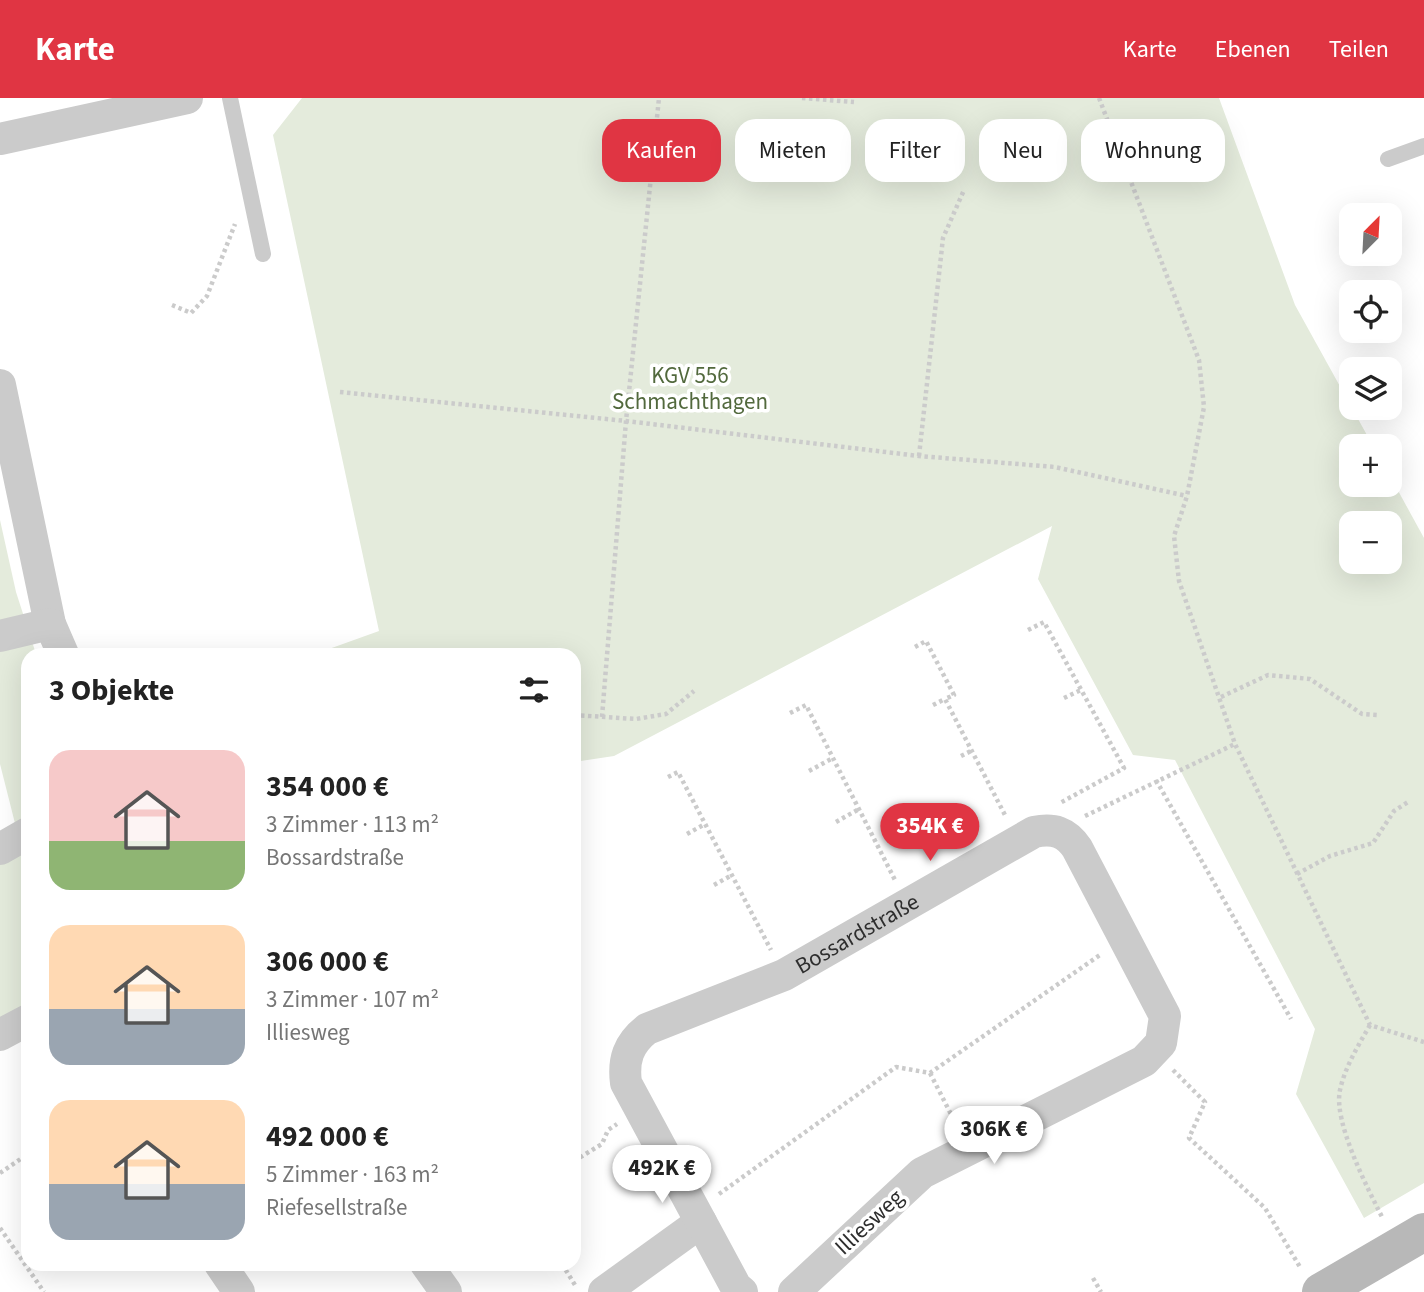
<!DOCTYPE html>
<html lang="de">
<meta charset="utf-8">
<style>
:root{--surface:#fff;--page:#f2f2f2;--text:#222;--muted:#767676;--accent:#e03543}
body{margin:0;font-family:"Source Sans 3",sans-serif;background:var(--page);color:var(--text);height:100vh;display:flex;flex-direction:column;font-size:26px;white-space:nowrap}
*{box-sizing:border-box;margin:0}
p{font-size:23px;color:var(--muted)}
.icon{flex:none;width:38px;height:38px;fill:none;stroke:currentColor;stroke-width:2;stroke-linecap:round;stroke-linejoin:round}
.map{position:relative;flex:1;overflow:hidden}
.sheet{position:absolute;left:21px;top:550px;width:560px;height:623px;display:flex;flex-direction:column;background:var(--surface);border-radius:21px;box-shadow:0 7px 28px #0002}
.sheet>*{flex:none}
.guide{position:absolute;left:602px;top:21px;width:665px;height:63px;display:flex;gap:14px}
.needle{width:46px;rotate:24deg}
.fabs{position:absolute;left:1339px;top:105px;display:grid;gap:14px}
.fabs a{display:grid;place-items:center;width:63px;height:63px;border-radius:14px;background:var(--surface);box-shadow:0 7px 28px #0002;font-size:35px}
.price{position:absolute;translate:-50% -60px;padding:0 16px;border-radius:24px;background:#fff;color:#222;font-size:23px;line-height:46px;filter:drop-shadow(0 2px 4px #0008)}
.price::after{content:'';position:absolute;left:50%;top:42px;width:21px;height:16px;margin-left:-10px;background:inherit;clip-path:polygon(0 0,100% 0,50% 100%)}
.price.current{background:var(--accent);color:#fff}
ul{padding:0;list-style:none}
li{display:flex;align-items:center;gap:21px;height:175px;padding:0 28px}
li span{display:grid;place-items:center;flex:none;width:196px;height:140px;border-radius:21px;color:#555}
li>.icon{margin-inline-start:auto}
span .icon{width:84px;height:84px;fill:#fffc;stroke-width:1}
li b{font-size:30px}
h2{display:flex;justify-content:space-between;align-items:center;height:84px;padding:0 28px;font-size:30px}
.tag{padding:0 24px;border-radius:21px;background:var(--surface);box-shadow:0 7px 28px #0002;font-size:24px;line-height:63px}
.tag.current{background:var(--accent);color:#fff}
header{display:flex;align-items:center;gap:42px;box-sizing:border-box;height:98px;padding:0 35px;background:var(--accent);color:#fff}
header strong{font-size:33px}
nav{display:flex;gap:38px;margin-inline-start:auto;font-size:24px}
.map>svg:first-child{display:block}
.green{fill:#e4ebdc;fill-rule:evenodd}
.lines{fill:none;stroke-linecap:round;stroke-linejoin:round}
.path{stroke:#cbcbcb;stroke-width:4.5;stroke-dasharray:3.5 3.5;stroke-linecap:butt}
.lane{stroke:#cbcbcb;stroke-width:16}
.street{stroke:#cbcbcb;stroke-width:32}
.secondary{stroke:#b8b8b8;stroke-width:38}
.labels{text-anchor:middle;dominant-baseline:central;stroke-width:7;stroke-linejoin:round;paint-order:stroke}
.park-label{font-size:23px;fill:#52693d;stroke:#fff}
.street-label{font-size:23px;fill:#2e2e2e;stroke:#fff}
</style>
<header>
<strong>Karte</strong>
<nav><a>Karte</a><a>Ebenen</a><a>Teilen</a></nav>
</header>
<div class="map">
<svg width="1424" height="1194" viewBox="0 0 1424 1194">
<rect width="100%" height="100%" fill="#fff"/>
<!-- green -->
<g class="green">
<path d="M 302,0 L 1219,0 L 1295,207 L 1373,348 L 1351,348 L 1351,387 L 1390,387 L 1390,378 L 1424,440 L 1424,1085 L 1364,1120 L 1296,996 L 1315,931 L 1175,662 L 1133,657 L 1038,481 L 1052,428 L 614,658 L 574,664 L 574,556 L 315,556 L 379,533 L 273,37 ZM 1390,425 L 1390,464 L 1351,464 L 1351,425 Z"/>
<polygon points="0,422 16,494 36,556 28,556 28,915 0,931 0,764 22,753 0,666"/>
</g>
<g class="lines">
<!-- path -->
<g class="path">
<polyline points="802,0 854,4"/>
<polyline points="1099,0 1199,262 1204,309 1187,398 1174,438 1179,483 1235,646 1370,927 1424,944"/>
<polyline points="172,207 191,215 207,198 235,126"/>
<polyline points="340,294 626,323 919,358 1055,369 1187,398"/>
<polyline points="919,358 943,140 964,92"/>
<polyline points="1028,532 1044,524 1124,670 1060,705"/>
<polyline points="915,549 926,543 954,597 945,601 1006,719"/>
<polyline points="1221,599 1268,577 1310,581 1362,616 1377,617"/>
<polyline points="1064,600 1081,592"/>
<polyline points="933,607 945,601"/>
<polyline points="790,615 806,607 895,782"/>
<polyline points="574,617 636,621 666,616 694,593"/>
<polyline points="602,619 626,323 659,0"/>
<polyline points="961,658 971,653"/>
<polyline points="809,673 833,660"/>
<polyline points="668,679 678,674 771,852"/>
<polyline points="1156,682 1291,921"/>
<polyline points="1085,718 1235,646"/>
<polyline points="836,724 859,711"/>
<polyline points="687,736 705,726"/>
<polyline points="1297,776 1330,758 1373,745 1394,713 1408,704"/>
<polyline points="714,787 732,777"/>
<path d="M 1370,927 C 1358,948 1345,969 1340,992 C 1333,1024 1368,1091 1383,1121"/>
<polyline points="1173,972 1205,1004 1189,1040 1265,1110 1300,1169"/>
<polyline points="930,975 957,1028"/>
<polyline points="574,1063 602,1046 608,1032 617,1026"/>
<polyline points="0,1075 28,1056"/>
<polyline points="719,1096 896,969 930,975 1100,857"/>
<polyline points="0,1130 44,1194"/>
<polyline points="562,1166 575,1187"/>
<polyline points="1093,1180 1101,1194"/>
</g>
<!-- lane -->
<g class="lane">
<polyline points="230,0 263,156"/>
<polyline points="1388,61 1424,48"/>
</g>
<!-- street -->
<g class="street">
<polyline points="0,41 187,0"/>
<polyline points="0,287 50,526 63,556"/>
<polyline points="0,538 50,526"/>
<polyline points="0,751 28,735"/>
<polyline points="0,937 28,922"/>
<polyline points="220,1166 239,1194"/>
<polyline points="426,1166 446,1194"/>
<polyline points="604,1194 701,1124"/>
<path id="s1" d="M 742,1194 L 736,1189 L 626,985 C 623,962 628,946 647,931 L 784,877 L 1034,734 C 1054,730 1066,734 1077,750 L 1165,918 L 1161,945 L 1144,963 L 922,1075 L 794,1194"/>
</g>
<!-- secondary -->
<polyline class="secondary" points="1321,1194 1424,1134"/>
</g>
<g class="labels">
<!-- park labels -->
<g class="park-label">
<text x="690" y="277">KGV 556<tspan x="690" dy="26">Schmachthagen</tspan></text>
</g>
<!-- street labels -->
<g class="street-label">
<text stroke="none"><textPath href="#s1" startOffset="532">Bossardstraße</textPath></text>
<text transform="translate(869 1124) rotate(-43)">Illiesweg</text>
</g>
</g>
</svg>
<div class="fabs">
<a><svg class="needle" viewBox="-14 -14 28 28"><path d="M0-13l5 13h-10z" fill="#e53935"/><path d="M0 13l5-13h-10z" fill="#767676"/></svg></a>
<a><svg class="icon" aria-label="locate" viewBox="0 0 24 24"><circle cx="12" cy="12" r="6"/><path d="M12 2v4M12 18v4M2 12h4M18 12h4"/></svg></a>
<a><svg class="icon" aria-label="layers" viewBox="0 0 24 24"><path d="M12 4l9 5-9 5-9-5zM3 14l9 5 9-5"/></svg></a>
<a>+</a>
<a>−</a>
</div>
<b class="price current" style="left:930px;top:765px">354K €</b>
<b class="price" style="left:994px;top:1068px">306K €</b>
<b class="price" style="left:662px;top:1107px">492K €</b>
<div class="guide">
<a class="tag current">Kaufen</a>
<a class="tag">Mieten</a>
<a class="tag">Filter</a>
<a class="tag">Neu</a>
<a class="tag">Wohnung</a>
</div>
<section class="sheet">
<h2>3 Objekte<svg class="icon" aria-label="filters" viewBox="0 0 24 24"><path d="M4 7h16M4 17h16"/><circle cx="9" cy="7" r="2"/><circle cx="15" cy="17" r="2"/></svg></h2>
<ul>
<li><span style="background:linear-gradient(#f6c9c9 65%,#8fb573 0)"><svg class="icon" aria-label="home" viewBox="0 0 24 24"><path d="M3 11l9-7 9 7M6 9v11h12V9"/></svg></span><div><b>354 000 €</b><p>3 Zimmer · 113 m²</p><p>Bossardstraße</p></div></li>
<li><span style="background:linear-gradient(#ffd9b3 60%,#9aa5b1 0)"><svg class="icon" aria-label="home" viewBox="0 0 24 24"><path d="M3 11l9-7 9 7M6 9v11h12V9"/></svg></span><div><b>306 000 €</b><p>3 Zimmer · 107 m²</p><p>Illiesweg</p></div></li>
<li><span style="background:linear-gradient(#ffd9b3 60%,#9aa5b1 0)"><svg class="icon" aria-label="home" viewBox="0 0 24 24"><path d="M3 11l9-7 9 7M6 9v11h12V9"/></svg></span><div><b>492 000 €</b><p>5 Zimmer · 163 m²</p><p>Riefesellstraße</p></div></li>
</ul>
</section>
</div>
